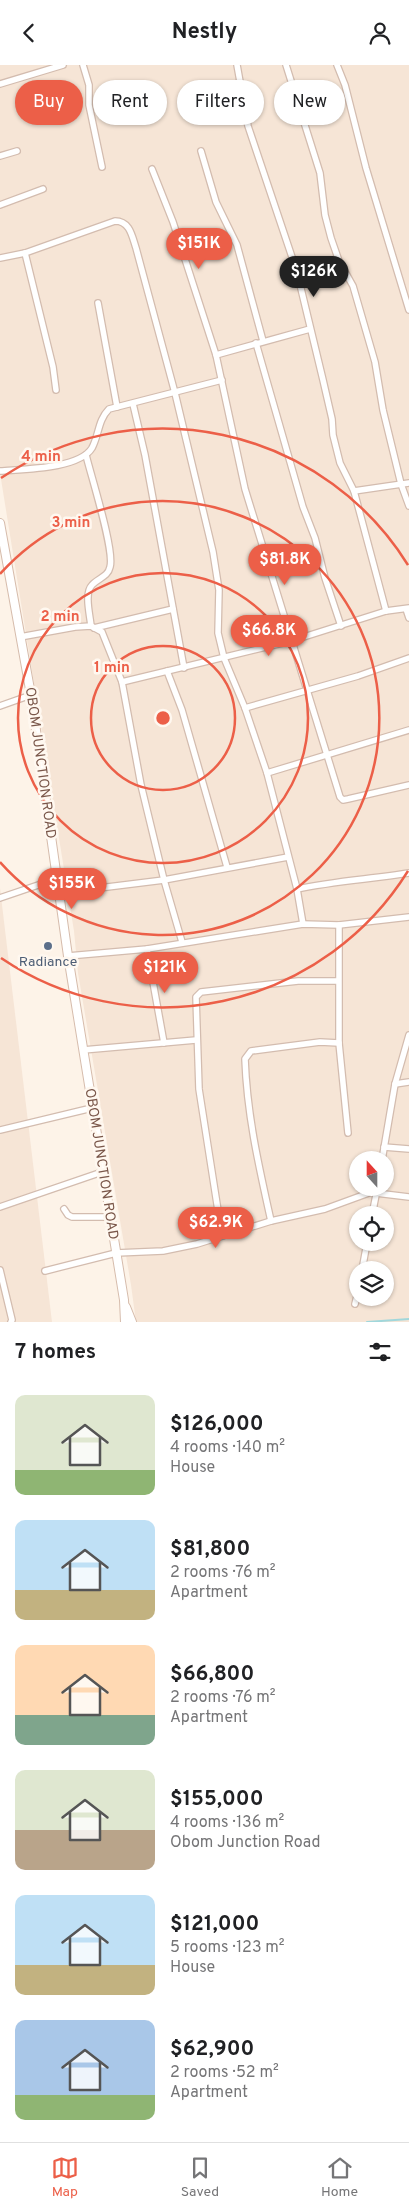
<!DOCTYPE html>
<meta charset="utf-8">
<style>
:root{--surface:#fff;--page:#f6f6f6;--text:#202124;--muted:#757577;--line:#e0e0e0;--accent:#ec5f48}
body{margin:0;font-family:Overpass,sans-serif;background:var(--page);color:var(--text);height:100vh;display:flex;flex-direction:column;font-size:19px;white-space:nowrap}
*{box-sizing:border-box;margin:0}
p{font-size:16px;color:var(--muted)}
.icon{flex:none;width:28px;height:28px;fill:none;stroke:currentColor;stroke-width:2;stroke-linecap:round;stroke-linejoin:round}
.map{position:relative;height:1257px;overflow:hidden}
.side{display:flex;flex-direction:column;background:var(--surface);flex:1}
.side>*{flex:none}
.banner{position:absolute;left:15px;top:15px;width:380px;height:45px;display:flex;gap:10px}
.needle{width:32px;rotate:339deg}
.tools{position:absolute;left:349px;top:1086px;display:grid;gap:10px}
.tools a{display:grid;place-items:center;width:45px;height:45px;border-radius:50%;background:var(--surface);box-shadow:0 1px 4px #0004;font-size:25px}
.price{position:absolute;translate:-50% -42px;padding:0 11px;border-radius:18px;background:var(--accent);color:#fff;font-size:16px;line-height:32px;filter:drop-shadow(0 1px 2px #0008)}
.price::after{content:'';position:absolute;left:50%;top:30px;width:15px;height:11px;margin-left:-8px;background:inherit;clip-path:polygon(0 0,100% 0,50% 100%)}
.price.active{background:#222;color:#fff}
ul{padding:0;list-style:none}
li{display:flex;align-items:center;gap:15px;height:125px;padding:0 15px}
li span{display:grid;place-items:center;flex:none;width:140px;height:100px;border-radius:10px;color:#555}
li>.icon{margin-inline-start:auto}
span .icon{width:60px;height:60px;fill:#fffc;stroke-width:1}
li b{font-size:21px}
h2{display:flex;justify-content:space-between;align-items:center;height:60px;padding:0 15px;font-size:21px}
.chip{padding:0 18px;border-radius:22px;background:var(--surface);box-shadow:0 1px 4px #0004;font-size:18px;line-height:45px}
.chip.active{background:var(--accent);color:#fff}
header{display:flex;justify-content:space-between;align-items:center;height:65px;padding:0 15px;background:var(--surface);font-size:22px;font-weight:700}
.tab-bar{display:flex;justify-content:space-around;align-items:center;height:70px;border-top:1px solid var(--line);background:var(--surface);font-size:14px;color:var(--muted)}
.tab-bar a{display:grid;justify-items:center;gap:2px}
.tab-bar .active{color:var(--accent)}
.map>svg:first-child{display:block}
.residential{fill:#f6e5d6;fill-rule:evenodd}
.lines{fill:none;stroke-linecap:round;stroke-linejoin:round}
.stream{stroke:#a1d7db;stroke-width:2}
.street-casing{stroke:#d3bcaf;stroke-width:8}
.secondary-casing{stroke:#d6bcac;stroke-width:10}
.street{stroke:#fff;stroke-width:5.5}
.secondary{stroke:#fff;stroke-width:8}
.ring{fill:none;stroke:#ec5f48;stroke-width:2.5}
.service-dot{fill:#5c6f8a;stroke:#fff8f0;stroke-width:2}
.labels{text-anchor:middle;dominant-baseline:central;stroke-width:5;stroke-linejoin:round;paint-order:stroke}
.street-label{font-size:14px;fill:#7a574a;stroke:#fff8f0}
.service-label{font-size:14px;fill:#4e5e75;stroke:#fff8f0}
.centre{fill:#ec5f48;stroke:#fff8f0;stroke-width:2.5}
.ring-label{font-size:15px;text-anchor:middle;font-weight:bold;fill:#ec5f48;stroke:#fff8f0;stroke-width:5;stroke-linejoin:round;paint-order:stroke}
</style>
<header><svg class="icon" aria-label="back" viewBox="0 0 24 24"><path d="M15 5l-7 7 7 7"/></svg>Nestly<svg class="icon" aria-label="person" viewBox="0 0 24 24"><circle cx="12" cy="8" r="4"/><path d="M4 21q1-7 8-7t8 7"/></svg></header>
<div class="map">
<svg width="409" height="1257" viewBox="0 0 409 1257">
<rect width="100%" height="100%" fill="#fdf3e8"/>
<!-- residential -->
<g class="residential">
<path d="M 0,0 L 409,0 L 409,1257 L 136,1257 L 131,1220 L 78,908 L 74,866 L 0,408 ZM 358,1095 L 385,1095 L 385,1122 L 358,1122 ZM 358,1150 L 385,1150 L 385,1178 L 358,1178 ZM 358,1205 L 385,1205 L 385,1232 L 358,1232 Z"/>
<polygon points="0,823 52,1257 0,1257"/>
</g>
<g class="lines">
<!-- stream -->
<polyline class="stream" points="367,1257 409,1254"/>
<!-- street casing -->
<g class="street-casing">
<g id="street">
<polyline points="83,0 89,20 89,40 102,102"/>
<polyline points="237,0 248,61 297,207 323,315 332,354 333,370 340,398 354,426 386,546"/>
<polyline points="286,0 320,108 325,150 331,173 339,196 353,221 375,297 383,345 401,419 409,441"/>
<polyline points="337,0 345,20 366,103 409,245"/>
<polyline points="0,19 63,0"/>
<polyline points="201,27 240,18"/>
<polyline points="201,86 216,137 237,180 263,276"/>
<polyline points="0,91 17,86"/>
<polyline points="152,104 173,157 216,290 245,424 340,732 343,735 348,734 409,720"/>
<polyline points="0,140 43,124"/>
<polyline points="25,188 53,302 56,325"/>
<path d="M 0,193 L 25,188 L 115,156 C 130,156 132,171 136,183 L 175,328 L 213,487 L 219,525 L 218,568 L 224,593 L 245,643 L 267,708 L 297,824 L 303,859"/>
<polyline points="98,238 117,342"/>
<polyline points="256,278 303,442 315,473 325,513 341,561"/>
<polyline points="216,290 310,264"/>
<polyline points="133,339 145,390 184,603"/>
<path d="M 86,390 C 91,411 115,486 110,502 C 108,512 98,513 92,520 C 84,528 90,550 91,561"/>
<path d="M 0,406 C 23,404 79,404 92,383 C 99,370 98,355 109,344 L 222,315"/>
<polyline points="354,426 409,418"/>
<polyline points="406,544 409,553"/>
<polyline points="94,563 173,544"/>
<polyline points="20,572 75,562 91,561 102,567 122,617 141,720 164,815 182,877"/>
<polyline points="167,606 182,645 227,802"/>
<polyline points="122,617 291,576 386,546 409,543"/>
<polyline points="0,641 31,630"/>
<polyline points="245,643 358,611 409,593"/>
<polyline points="267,708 409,665"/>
<path d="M 297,824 C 334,816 372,814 409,808"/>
<polyline points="59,828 164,815 288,792"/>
<polyline points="0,833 56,814"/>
<polyline points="339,860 339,978 348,1068"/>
<polyline points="147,884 164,978"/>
<polyline points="68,891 147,884 303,859 339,860 409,852"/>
<polyline points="83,985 196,975"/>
<polyline points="395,1019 409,1017"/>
<polyline points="0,1065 92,1043"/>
<polyline points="384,1082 409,1084"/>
<polyline points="382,1095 395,1019 409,970"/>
<polyline points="376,1128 409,1132"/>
<polyline points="0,1142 102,1107"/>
<polyline points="64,1144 68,1150 72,1152 109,1152"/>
<polyline points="372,1150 377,1125"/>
<path d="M 271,1156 C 259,1102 247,1050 245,994 L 251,986 L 320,977 L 339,978"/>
<polyline points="222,1171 199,1024 196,932 201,927 298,916 338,916"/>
<polyline points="0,1205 12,1255 11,1257"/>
<polyline points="362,1205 367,1178"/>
<polyline points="45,1206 116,1188 163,1186 197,1179 271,1156 325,1144 377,1125"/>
<polyline points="355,1239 358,1227"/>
</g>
</g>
<!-- secondary casing -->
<g class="secondary-casing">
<g id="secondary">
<polyline points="0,458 31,630 68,891 124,1235 125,1257"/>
<polyline points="126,1242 132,1257"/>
</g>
</g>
<!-- street -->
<use href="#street" class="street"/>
<!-- secondary -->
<use href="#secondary" class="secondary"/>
</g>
<!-- distance rings -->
<g class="ring">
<circle cx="163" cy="653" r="72"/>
<circle cx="163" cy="653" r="145"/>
<path d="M0 509A217 217 0 1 1 0 797"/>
<path d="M408 806A289 289 0 0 1 1 893M1 413A289 289 0 0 1 408 500"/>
</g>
<!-- markers -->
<circle class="service-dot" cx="48" cy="881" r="5"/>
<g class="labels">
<!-- street labels -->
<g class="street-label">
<text transform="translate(40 698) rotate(82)">OBOM JUNCTION ROAD</text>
<text transform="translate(101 1099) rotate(81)">OBOM JUNCTION ROAD</text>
</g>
<!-- service labels -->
<g class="service-label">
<text x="48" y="897">Radiance</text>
</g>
</g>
<circle cx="163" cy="653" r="8" class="centre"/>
<g class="ring-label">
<text x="41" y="396">4 min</text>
<text x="71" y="462">3 min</text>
<text x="60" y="556">2 min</text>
<text x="112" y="607">1 min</text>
</g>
</svg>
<div class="tools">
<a><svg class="needle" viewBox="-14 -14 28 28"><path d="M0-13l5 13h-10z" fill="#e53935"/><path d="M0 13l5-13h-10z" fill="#757577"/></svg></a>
<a><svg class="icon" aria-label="locate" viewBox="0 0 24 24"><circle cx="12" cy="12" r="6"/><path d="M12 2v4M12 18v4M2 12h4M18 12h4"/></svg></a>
<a><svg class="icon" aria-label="layers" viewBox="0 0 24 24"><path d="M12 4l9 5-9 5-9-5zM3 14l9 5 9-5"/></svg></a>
</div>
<b class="price" style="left:199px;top:205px">$151K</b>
<b class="price active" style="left:314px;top:233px">$126K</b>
<b class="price" style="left:285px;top:521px">$81.8K</b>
<b class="price" style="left:269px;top:592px">$66.8K</b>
<b class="price" style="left:72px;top:845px">$155K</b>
<b class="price" style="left:165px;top:929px">$121K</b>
<b class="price" style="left:216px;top:1184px">$62.9K</b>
<div class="banner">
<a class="chip active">Buy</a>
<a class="chip">Rent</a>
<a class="chip">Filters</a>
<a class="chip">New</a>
</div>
</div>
<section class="side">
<h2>7 homes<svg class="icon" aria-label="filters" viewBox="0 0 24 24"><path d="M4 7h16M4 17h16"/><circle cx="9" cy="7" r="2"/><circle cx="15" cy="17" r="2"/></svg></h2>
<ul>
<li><span style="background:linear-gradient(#dfe7d0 75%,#8fb573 0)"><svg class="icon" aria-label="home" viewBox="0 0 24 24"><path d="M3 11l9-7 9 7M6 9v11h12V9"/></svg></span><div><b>$126,000</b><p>4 rooms · 140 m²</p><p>House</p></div></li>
<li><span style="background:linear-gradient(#bfe0f5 70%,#c2b280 0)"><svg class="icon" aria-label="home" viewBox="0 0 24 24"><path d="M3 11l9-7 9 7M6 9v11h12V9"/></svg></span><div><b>$81,800</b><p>2 rooms · 76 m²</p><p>Apartment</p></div></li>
<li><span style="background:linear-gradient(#ffd9b3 70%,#7fa58c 0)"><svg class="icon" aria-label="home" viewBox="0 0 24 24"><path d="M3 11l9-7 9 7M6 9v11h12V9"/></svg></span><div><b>$66,800</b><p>2 rooms · 76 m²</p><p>Apartment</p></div></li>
<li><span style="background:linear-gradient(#dfe7d0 60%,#b9a48a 0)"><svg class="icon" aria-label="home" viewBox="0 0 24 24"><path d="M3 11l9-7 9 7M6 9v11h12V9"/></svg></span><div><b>$155,000</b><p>4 rooms · 136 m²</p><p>Obom Junction Road</p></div></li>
<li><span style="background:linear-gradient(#bfe0f5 70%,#c2b280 0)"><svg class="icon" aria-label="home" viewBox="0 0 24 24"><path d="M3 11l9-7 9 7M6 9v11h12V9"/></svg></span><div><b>$121,000</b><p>5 rooms · 123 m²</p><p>House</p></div></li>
<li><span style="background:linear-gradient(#a9c7e8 75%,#8fb573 0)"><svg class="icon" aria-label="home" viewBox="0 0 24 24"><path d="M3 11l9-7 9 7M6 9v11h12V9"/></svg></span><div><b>$62,900</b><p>2 rooms · 52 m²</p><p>Apartment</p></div></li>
</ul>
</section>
<nav class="tab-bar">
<a class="active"><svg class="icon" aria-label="map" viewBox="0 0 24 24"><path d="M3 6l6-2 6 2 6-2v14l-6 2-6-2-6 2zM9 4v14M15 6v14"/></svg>Map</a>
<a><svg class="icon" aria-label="saved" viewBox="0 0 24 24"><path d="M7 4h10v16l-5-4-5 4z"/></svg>Saved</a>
<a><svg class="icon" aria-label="home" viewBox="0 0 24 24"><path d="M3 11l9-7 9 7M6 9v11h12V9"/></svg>Home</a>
</nav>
